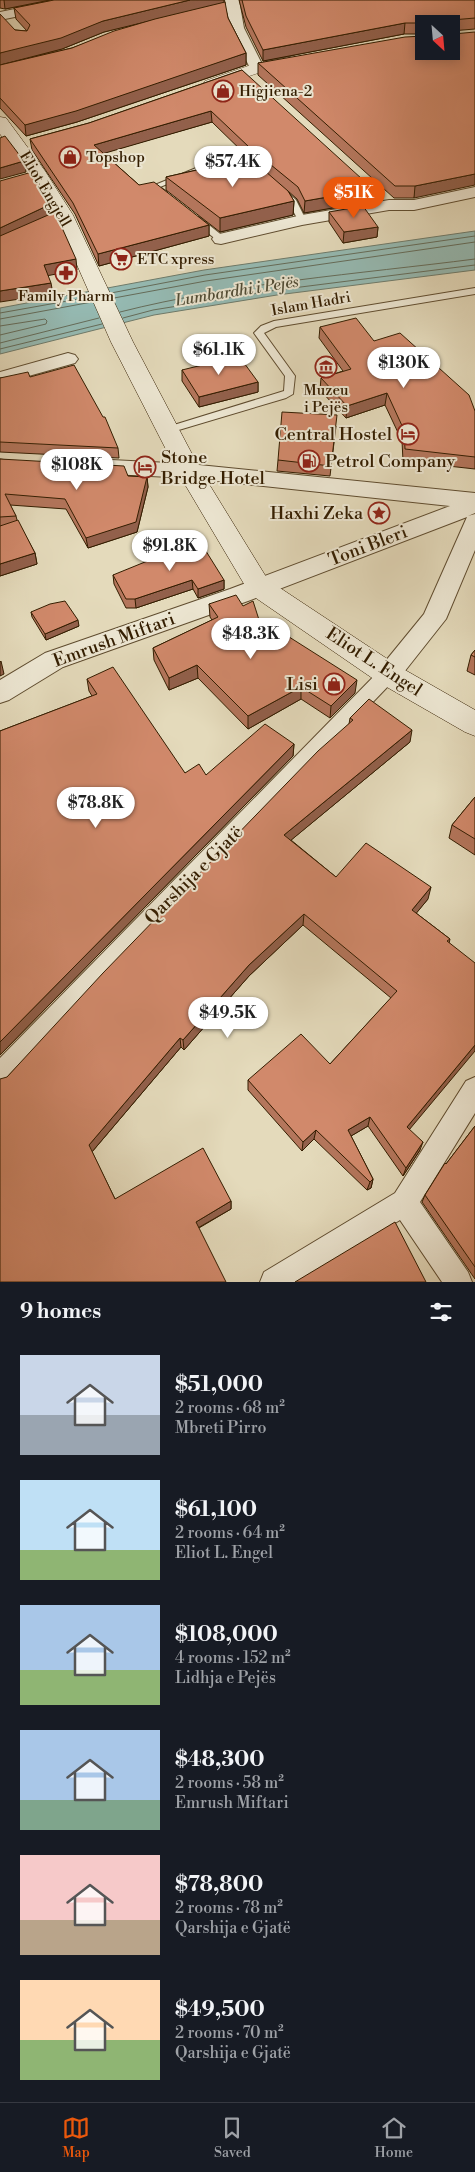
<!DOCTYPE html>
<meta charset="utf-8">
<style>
:root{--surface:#171b24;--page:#20242c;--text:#f1f3f6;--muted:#9ea1a6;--line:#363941;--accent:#ea580c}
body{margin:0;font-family:"Libre Bodoni",serif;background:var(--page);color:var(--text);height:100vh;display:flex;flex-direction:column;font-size:19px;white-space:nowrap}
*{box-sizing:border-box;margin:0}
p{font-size:16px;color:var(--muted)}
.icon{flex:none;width:28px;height:28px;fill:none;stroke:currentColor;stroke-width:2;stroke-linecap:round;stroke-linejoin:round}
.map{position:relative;height:1282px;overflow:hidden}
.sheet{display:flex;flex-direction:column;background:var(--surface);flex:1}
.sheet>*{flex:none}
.needle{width:32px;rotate:154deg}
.tools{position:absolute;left:415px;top:15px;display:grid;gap:10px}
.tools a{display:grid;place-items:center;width:45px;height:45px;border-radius:0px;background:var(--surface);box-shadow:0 2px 12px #0003;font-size:25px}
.price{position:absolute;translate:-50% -42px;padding:0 11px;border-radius:18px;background:#fff;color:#222;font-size:16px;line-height:32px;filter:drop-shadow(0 1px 2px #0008)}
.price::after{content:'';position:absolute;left:50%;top:30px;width:15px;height:11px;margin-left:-8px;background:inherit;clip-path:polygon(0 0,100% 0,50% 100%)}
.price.active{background:var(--accent);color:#fff}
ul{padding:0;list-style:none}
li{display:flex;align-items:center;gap:15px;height:125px;padding:0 20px}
li span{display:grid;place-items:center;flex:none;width:140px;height:100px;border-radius:0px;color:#555}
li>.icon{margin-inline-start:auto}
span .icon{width:60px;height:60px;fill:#fffc;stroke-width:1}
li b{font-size:21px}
h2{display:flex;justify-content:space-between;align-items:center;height:60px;padding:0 20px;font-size:21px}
.tabs{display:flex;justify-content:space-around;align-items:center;height:70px;border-top:1px solid var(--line);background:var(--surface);font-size:14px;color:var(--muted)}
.tabs a{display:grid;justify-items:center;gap:2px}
.tabs .active{color:var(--accent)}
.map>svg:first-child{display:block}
.water{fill:#95bab3;stroke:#6e7b6b}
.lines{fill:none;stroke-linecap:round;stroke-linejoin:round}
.shore{stroke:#646c5a;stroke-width:1}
.service-casing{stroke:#5f4c2f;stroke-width:2}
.pedestrian-casing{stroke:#5f4c2f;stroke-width:2}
.minor-casing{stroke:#5f4c2f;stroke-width:2}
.tertiary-casing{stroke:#5f4c2f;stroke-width:1}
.secondary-casing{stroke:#331d00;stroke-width:1}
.service{fill:#ede7d3;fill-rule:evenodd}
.pedestrian{fill:#ede7d3;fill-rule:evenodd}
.minor{fill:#ede7d3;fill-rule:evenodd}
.tertiary{fill:#ede7d3;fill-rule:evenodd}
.secondary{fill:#ede7d3;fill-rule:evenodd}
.wall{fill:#b4765c;stroke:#331d00}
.shaded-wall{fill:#92604b;stroke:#331d00}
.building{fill:#d1896b;stroke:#331d00}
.labels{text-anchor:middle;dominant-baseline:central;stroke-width:4;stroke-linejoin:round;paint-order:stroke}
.far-poi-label{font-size:15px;fill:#331d00;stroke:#ede7d3;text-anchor:start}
.far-street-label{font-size:15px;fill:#331d00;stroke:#ede7d3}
.far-water-label{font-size:16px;font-style:italic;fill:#504c36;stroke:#ede7d3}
.poi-label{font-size:18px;fill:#331d00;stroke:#ede7d3;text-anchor:end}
.street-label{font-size:18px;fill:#331d00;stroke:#ede7d3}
</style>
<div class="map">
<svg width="475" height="1282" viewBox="0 0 475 1282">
<rect width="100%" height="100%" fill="#e4dabb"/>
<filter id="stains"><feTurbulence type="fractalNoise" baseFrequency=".004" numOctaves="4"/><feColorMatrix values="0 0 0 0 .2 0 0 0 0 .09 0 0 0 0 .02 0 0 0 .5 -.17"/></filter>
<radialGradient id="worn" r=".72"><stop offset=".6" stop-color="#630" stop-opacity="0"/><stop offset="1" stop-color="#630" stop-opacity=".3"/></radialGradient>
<!-- water -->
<polygon class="water" points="475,231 475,270 277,295 154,315 0,354 0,308 204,270"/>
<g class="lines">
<!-- shore -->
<g class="shore">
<polyline points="111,293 205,275 475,236"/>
<polyline points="114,298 206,281 475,242"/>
<path d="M 120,312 C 234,283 358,274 475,259"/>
<polyline points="0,313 90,297"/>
<polyline points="123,318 153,310 277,290 475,265"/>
<polyline points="0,319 92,302"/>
<polyline points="0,326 45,319 47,321 46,324 0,335"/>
<polyline points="0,343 99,318"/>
<polyline points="0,349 102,324"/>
</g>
<!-- service casing -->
<g class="service-casing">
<g id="service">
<polygon points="235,152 258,167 258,171 252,171 234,157 160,187 167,192 167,196 161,196 150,187"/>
<polygon points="279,190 285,190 296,200 306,220 305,222 299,222 289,203 278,192"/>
<polygon points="193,217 199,217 224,237 224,241 218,241 193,221"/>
<polygon points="475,288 475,294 276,327 264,333 295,376 293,394 286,398 172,432 168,433 163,430 164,428 284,391 285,376 254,333 261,326 274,321"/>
</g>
</g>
<!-- pedestrian casing -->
<g class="pedestrian-casing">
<g id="pedestrian">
<polygon points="388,667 395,669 398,674 395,679 104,982 9,1085 0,1088 0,1058 381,669"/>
<polygon points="475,1077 475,1113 420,1202 468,1272 472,1282 442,1282 400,1220 300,1282 260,1282 264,1272 395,1193 466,1081"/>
</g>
</g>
<!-- minor casing -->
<g class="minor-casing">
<g id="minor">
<polygon points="225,0 239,0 244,28 264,68 262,71 252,71 250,68 230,28 227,12 192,20 185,16 187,13 226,4"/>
<polygon points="49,2 54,3 56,6 54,9 0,20 0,12"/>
<polygon points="475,187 475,197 414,210 389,210 302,225 221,244 215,243 212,239 215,235 302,215 389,200 414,200"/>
<polygon points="68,353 75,355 78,359 75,363 0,384 0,372"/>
<polygon points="92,459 189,464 475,493 475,513 468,516 475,514 475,550 446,619 397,681 388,684 379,681 375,674 424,614 467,517 248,601 63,667 9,700 0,703 0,680 45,653 230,589 450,506 189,478 92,473 84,471 81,466 84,461"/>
</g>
</g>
<!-- tertiary casing -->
<g class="tertiary-casing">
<polygon id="tertiary" points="294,56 300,58 302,61 300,64 261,72 211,89 205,87 203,84 205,81 251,65"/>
</g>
<!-- secondary casing -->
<g class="secondary-casing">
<polygon id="secondary" points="0,117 6,118 45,171 73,215 133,342 201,471 268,580 398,666 475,710 475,736 465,732 378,682 250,594 177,471 111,342 55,215 31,176 0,134"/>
</g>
<!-- service -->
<use href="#service" class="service"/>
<!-- pedestrian -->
<use href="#pedestrian" class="pedestrian"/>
<!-- minor -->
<use href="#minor" class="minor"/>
<!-- tertiary -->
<use href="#tertiary" class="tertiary"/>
<!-- secondary -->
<use href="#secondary" class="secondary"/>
</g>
<!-- wall -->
<g class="wall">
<polygon points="0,0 50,0 5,9 0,8"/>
<polygon points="54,0 224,0 224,3 228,18 246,53 246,65 77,122 26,136 0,108 0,65 72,48 140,23 104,32 62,49 0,65 15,30 27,31 16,19 14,8"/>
<polygon points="239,0 475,0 475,29 451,31 451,24 424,24 424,34 404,34 263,61 246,27"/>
<polygon points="451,51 414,198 394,198 258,75 258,63"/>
<polygon points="242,70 372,201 304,213 297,199 288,191 294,201 293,215 220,232 166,190 166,177 249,158 212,122 103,153 139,185 209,225 209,236 99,266 75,214 32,150 30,139 89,123"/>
<polygon points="329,212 378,227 377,237 343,243 329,222"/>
<polygon points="320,327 374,341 475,411 475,469 403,461 402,441 385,405 346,418 320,390 321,378 343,371 319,338"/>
<polygon points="182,370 258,382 258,392 199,407 182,381"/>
<polygon points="30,377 118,448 119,458 0,452 0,378"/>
<polygon points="336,426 330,476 277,471 278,460"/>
<polygon points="0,459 128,476 147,477 148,487 137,532 88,548 66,509 10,505 16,516 17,520 35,553 37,564 0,576"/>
<polygon points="113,575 224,580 224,589 198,598 193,589 136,608 126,608 114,584"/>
<polygon points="209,604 268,648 355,693 330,718 301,699 248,729 198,678 169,690 154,660 153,648 212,620 210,617"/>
<polygon points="31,612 79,626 46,640 32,617"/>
<polygon points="475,650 475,675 467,671 471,655"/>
<polygon points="87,679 185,773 206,775 294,744 293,756 0,1055 0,731 92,696 89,691"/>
<polygon points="350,718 410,742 291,840 336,877 428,899 416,913 450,939 409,1129 420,1150 403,1176 368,1126 351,1136 373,1179 371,1188 367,1190 314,1139 302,1151 248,1090 248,1080 330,1064 391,998 303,925 249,976 184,1050 181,1047 92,1152 115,1199 231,1201 231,1209 199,1228 0,1282 7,1077 349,724"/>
<polygon points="475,797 475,855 449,838 452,825"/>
<polygon points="475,1126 475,1279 422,1202 425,1195 446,1164"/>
</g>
<!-- shaded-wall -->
<g class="shaded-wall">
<polygon points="4,0 50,0 5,9"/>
<polygon points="190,0 224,0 224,3 104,32 62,49 0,65 0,53 103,21"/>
<polygon points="405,23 404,34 263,61 263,50"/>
<polygon points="246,53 246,65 77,122 26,136 25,125"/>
<polygon points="211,111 212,122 95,156 94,145"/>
<polygon points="24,161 26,172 0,179 0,168"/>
<polygon points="475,174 475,185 414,198 415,186"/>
<polygon points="373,189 372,201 304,213 305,201"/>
<polygon points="294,201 293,215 220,232 220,218"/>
<polygon points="51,204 53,215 0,240 0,228"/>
<polygon points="209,225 209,236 99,266 98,254"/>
<polygon points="378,227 377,237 343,243 344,232"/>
<polygon points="76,259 77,270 46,276 44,265"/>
<polygon points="51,283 53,294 0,302 0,291"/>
<polygon points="258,382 258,392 199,407 199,397"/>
<polygon points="387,393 385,405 346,418 347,406"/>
<polygon points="147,477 148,487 137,532 88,548 86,538"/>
<polygon points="35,553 37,564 0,576 0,564"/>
<polygon points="192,580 193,589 136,608 135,599"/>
<polygon points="224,580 224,589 198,598 198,589"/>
<polygon points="78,620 79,626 46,640 45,634"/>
<polygon points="1,661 4,674 0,676 0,662"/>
<polygon points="197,665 198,678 169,690 169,678"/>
<polygon points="357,680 355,693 330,718 331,706"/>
<polygon points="301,687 301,699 248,729 248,716"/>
<polygon points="412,730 410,742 284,846 284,835"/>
<polygon points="294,744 293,756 0,1055 0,1042"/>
<polygon points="431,887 428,899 410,921 412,910"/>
<polygon points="304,914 303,925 249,976 184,1050 183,1040 249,965"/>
<polygon points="180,1038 181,1047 91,1153 89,1145"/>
<polygon points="475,1045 475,1051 404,1136 407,1127"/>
<polygon points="370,1117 368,1126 346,1139 348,1130"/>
<polygon points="316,1130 314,1139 302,1151 303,1142"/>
<polygon points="423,1142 420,1150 403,1176 406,1168"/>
<polygon points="373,1179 371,1188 367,1190 370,1182"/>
<polygon points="231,1201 231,1209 196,1229 196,1222"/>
</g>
<!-- building -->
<g class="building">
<polygon points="54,0 190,0 103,21 61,38 0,53 0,14 15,30 27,31 30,25 14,8"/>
<polygon points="242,0 475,0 475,18 452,20 451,22 451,24 427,24 427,23 405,23 263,50 246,16"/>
<polygon points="225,2 228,18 246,53 76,111 25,125 0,98 0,65 72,48 114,31 155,19"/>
<polygon points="475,32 475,174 415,186 395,186 258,63 405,37 424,36 424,51 451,51 451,33 453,34"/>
<polygon points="242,70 373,189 305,201 298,187 249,147 211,111 94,145 139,185 154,182 209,225 98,254 73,203 30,139 89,123"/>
<polygon points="5,136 24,161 0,168 0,138"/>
<polygon points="250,158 288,191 294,201 220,218 166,177"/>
<polygon points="32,172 51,204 0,228 0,181"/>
<polygon points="363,206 378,227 344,232 329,212"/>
<polygon points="55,212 76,259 44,265 51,283 0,291 0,236"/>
<polygon points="356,318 374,341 400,333 469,395 475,411 475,457 405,449 404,430 387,393 347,406 321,378 351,369 320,327"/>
<polygon points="239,356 258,382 199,397 182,370"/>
<polygon points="74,365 103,417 105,417 118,448 0,442 0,378 28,372 30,377"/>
<polygon points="282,412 337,415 331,466 278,460"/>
<polygon points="0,459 124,466 128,476 147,477 136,522 86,538 65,499 5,494 16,516 0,517"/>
<polygon points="18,520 35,553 0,564 0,526"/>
<polygon points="199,540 224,580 198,589 192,580 135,599 126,599 113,575"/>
<polygon points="236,595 243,606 253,601 268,648 286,635 357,680 331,706 301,687 248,716 197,665 169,678 153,648 218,617 209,604"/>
<polygon points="65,601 78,620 45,634 31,612 50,604"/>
<polygon points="475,650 475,657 471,655"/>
<polygon points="113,667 185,773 199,764 206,775 265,724 294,744 0,1042 0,731 97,694 87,679"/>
<polygon points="369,699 412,730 284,835 336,877 366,843 431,887 412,910 450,939 447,941 475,963 475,1045 407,1127 423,1142 406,1168 370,1117 348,1130 373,1179 370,1182 316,1130 303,1142 248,1080 301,1034 330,1064 397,991 304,914 249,965 183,1040 180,1038 89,1145 115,1199 203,1148 231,1201 196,1222 226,1282 0,1282 0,1079 7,1077 103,973 318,751 353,720 350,718"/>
<polygon points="475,797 475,839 452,825"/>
<polygon points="475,1126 475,1267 425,1195 445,1163 446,1164"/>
<polygon points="395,1222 426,1282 295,1282"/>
</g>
<!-- icons -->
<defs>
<g id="shop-ring" transform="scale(1.125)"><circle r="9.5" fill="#ede7d3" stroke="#8f2418" stroke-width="1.5"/><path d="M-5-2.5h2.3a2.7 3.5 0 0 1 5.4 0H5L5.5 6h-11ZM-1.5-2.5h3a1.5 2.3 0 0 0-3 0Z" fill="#8f2418"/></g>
<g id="supermarket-ring" transform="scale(1.125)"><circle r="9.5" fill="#ede7d3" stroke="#8f2418" stroke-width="1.5"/><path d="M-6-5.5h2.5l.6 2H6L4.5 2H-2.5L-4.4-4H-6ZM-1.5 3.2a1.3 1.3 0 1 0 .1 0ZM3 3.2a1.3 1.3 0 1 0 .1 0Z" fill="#8f2418"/></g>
<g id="pharmacy-ring" transform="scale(1.125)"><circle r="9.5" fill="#ede7d3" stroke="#8f2418" stroke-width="1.5"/><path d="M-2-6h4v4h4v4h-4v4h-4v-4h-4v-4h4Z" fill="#8f2418"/></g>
<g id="museum-ring" transform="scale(1.125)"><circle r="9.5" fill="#ede7d3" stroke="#8f2418" stroke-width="1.5"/><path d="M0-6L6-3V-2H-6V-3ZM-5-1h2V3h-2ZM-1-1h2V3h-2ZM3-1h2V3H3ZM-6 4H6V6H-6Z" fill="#8f2418"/></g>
<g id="hotel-ring" transform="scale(1.125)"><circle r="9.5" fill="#ede7d3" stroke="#8f2418" stroke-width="1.5"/><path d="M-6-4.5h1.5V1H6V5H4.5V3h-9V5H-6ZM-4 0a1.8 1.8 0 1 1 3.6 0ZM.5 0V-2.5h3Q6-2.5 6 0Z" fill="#8f2418"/></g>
<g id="fuel-ring" transform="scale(1.125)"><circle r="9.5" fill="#ede7d3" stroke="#8f2418" stroke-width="1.5"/><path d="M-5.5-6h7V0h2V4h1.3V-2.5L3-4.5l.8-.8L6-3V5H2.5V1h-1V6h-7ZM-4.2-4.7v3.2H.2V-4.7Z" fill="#8f2418"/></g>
<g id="sight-ring" transform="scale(1.125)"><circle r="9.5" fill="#ede7d3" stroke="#8f2418" stroke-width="1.5"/><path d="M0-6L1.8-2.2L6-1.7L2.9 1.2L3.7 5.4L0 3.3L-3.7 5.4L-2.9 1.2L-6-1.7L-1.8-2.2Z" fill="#8f2418"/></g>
</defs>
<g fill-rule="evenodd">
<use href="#shop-ring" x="223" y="91"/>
<use href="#shop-ring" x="70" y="157"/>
<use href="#supermarket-ring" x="121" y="259"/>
<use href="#pharmacy-ring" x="66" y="273"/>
<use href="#museum-ring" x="326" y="367"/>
<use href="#hotel-ring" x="408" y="434"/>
<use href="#fuel-ring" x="309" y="461"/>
<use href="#hotel-ring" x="145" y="467"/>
<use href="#sight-ring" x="379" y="513"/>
<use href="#shop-ring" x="334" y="684"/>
</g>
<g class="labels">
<!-- far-poi labels -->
<g class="far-poi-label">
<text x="239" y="91">Higjiena-2</text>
<text x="86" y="157">Topshop</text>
<text x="137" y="259">ETC xpress</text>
<text x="66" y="296" text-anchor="middle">Family Pharm</text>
<text x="326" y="390" text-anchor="middle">Muzeu<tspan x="326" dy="17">i Pejës</tspan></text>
</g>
<!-- far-street labels -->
<g class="far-street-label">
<text transform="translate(45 189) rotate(59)">Eliot Engjell</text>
<text transform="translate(311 304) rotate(-10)">Islam Hadri</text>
</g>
<!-- far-water labels -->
<g class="far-water-label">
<text transform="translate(237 291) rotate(-9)">Lumbardhi i Pejës</text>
</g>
<!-- poi labels -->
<g class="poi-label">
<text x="392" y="434">Central Hostel</text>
<text x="161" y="457" text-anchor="start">Stone<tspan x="161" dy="21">Bridge Hotel</tspan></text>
<text x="325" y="461" text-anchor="start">Petrol Company</text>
<text x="363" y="513">Haxhi Zeka</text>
<text x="318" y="684">Lisi</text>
</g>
<!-- street labels -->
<g class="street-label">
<text transform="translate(368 546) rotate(-21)">Toni Bleri</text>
<text transform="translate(114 640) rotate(-20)">Emrush Miftari</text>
<text transform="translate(374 662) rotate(33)">Eliot L. Engel</text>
<text transform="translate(194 875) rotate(-45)">Qarshija e Gjatë</text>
</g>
</g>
<rect width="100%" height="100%" filter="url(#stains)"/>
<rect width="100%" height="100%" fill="url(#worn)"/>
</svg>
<div class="tools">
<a><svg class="needle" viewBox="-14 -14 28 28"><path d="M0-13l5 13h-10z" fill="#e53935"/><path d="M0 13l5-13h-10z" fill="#9ea1a6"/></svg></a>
</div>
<b class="price" style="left:233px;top:188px">$57.4K</b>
<b class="price active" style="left:354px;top:219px">$51K</b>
<b class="price" style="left:219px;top:376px">$61.1K</b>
<b class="price" style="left:404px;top:389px">$130K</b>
<b class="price" style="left:77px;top:491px">$108K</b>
<b class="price" style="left:170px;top:572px">$91.8K</b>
<b class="price" style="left:251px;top:660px">$48.3K</b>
<b class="price" style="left:96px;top:829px">$78.8K</b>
<b class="price" style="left:228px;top:1039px">$49.5K</b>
</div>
<section class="sheet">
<h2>9 homes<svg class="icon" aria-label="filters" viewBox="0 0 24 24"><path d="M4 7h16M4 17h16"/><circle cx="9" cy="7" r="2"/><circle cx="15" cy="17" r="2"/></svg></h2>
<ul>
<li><span style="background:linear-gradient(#c9d6e8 60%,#9aa5b1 0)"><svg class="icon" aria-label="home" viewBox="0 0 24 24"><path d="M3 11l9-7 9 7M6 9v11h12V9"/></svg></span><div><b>$51,000</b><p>2 rooms · 68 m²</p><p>Mbreti Pirro</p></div></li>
<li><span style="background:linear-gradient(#bfe0f5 70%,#8fb573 0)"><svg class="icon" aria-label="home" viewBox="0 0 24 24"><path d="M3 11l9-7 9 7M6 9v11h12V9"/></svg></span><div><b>$61,100</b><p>2 rooms · 64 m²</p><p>Eliot L. Engel</p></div></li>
<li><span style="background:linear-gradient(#a9c7e8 65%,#8fb573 0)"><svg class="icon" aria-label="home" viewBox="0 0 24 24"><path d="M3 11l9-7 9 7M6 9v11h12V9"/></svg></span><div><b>$108,000</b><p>4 rooms · 152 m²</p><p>Lidhja e Pejës</p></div></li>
<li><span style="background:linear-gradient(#a9c7e8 70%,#7fa58c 0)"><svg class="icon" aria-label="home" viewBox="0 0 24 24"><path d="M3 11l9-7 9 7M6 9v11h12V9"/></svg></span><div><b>$48,300</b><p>2 rooms · 58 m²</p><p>Emrush Miftari</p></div></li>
<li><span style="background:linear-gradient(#f6c9c9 65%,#b9a48a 0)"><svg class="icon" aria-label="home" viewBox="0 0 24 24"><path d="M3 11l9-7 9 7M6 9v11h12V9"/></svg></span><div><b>$78,800</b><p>2 rooms · 78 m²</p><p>Qarshija e Gjatë</p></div></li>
<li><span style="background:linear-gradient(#ffd9b3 60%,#8fb573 0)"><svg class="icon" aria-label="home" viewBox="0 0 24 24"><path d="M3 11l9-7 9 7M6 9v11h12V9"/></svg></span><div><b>$49,500</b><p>2 rooms · 70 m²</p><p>Qarshija e Gjatë</p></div></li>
</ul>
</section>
<nav class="tabs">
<a class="active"><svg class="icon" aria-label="map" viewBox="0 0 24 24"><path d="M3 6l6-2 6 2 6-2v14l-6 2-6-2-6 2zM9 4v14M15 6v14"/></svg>Map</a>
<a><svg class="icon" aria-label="saved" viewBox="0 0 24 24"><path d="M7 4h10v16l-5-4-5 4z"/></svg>Saved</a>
<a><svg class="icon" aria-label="home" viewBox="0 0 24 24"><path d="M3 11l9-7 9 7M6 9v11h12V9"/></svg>Home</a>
</nav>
